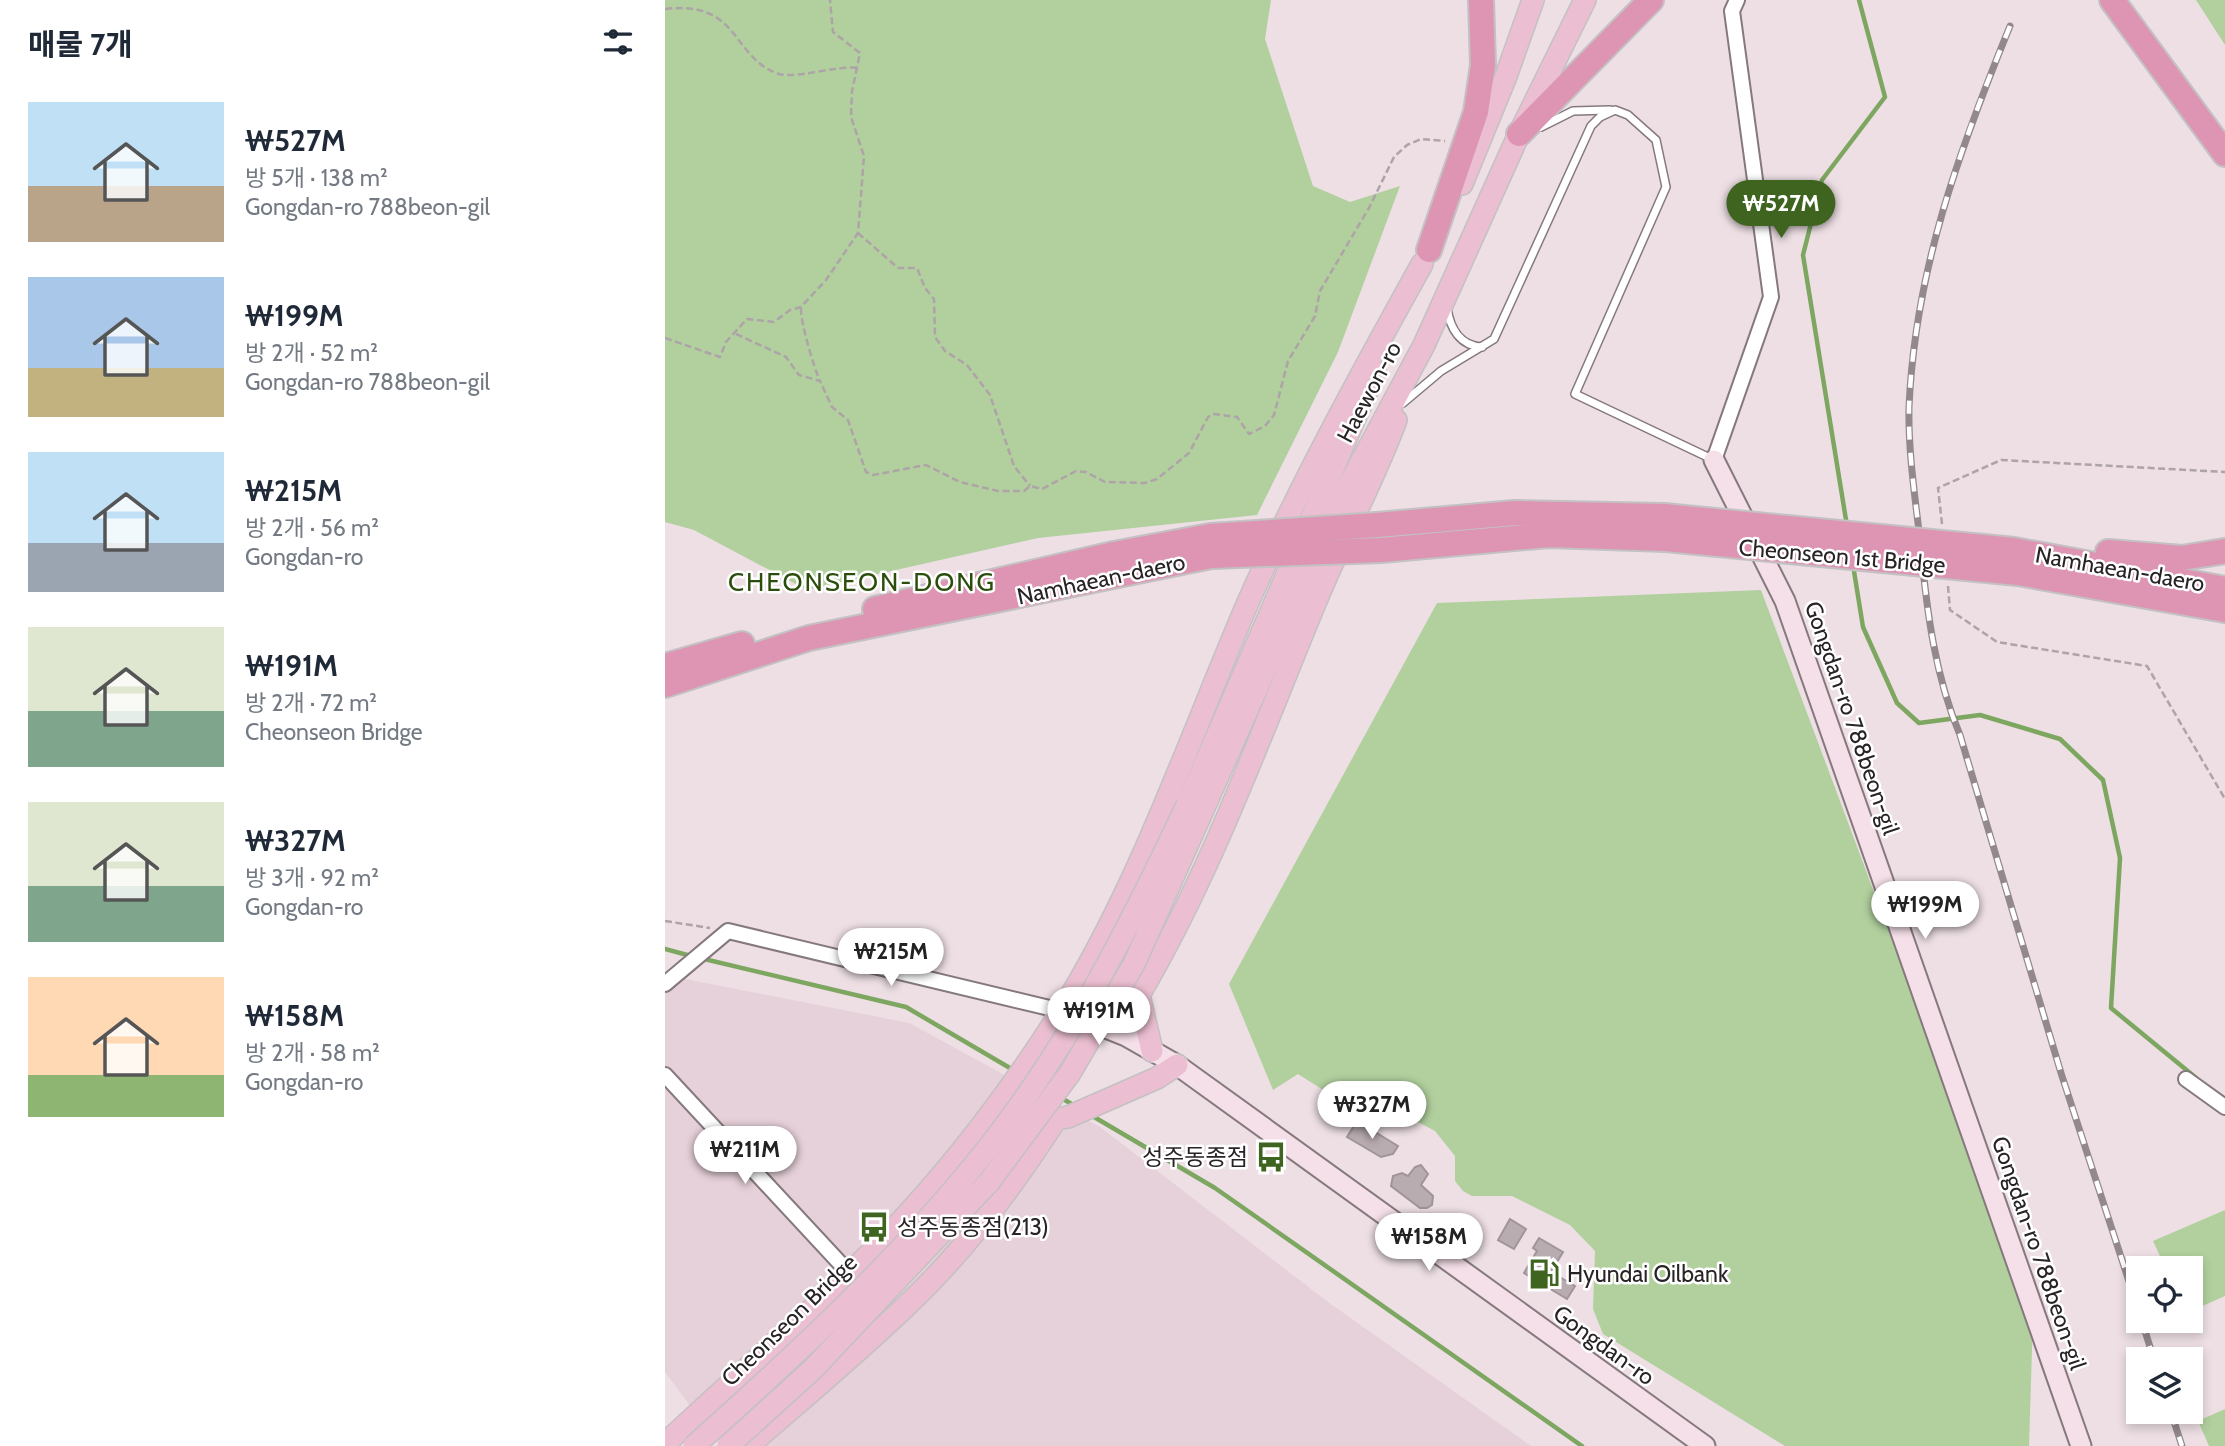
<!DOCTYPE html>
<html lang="ko">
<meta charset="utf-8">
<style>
:root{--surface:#fff;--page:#f6f6f7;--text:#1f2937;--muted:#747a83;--accent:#3e641f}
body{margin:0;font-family:Cabin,"Noto Sans KR",sans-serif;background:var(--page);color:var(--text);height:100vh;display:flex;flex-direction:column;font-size:26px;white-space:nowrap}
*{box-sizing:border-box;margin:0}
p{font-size:23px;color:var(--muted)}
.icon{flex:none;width:38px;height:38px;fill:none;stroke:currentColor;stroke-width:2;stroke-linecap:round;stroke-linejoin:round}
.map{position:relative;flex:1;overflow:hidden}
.panel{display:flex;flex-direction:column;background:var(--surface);width:665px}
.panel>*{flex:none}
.buttons{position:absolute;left:1461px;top:1256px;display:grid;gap:14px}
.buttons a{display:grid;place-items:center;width:77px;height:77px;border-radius:0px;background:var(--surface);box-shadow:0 4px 10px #0003;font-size:35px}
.price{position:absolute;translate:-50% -60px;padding:0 16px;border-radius:24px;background:#fff;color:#222;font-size:23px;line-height:46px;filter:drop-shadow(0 2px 4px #0008)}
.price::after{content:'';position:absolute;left:50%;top:42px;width:21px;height:16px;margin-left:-10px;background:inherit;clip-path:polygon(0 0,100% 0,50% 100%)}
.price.current{background:var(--accent);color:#fff}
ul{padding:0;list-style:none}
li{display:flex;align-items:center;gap:21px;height:175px;padding:0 28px}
li span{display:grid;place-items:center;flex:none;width:196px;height:140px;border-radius:0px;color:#555}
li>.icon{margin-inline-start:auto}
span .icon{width:84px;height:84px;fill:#fffc;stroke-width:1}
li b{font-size:30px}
h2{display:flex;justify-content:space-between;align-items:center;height:84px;padding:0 28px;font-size:30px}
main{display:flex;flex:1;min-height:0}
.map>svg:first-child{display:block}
.built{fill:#e6d0d9}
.green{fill:#b1d09e}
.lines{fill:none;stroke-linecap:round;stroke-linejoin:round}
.stream{stroke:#7da661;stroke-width:4.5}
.building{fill:#b9acb1;stroke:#a19499;stroke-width:2}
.lane-casing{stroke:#85797d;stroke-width:10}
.street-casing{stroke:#85797d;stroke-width:18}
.secondary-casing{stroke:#85797d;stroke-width:23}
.primary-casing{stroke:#c3c1c2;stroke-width:24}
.highway-casing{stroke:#c3c1c2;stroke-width:28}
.path{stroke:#aea3a7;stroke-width:2.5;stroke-dasharray:7 3.5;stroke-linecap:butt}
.lane{stroke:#fff;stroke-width:7}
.street{stroke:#fff;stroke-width:14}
.secondary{stroke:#f5dfe8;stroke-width:19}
.primary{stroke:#ebbfd1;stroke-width:21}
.highway{stroke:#dd95b3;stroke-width:24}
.rail-casing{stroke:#93898d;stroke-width:7}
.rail{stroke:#fff;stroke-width:4.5;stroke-dasharray:13;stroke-linecap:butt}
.primary-bridge-casing{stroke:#c3c1c2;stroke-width:24;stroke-linecap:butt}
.highway-bridge-casing{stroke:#c3c1c2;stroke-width:28;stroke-linecap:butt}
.primary-bridge{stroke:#ebbfd1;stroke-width:21}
.highway-bridge{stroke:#dd95b3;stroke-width:24}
.labels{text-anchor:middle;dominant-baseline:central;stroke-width:5;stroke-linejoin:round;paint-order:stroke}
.street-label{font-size:23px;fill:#282325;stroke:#fff}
.poi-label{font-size:23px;fill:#282325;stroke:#fff;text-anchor:start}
.quarter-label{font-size:26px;letter-spacing:2px;fill:#2c4e0c;stroke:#fff}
</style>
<main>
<section class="panel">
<h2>매물 7개<svg class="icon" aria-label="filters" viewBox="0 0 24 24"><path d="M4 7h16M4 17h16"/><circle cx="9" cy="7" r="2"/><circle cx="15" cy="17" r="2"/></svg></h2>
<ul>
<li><span style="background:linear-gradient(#bfe0f5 60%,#b9a48a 0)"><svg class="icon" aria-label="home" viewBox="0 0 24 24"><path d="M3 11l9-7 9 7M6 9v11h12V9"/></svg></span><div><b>₩527M</b><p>방 5개 · 138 m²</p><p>Gongdan-ro 788beon-gil</p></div></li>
<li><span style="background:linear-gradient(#a9c7e8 65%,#c2b280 0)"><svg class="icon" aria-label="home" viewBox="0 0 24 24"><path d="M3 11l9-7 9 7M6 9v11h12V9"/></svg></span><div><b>₩199M</b><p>방 2개 · 52 m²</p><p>Gongdan-ro 788beon-gil</p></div></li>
<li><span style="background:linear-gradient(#bfe0f5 65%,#9aa5b1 0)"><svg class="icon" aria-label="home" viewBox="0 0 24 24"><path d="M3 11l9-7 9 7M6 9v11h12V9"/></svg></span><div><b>₩215M</b><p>방 2개 · 56 m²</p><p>Gongdan-ro</p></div></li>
<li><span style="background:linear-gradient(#dfe7d0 60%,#7fa58c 0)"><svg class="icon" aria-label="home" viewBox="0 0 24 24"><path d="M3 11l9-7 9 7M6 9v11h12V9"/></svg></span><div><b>₩191M</b><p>방 2개 · 72 m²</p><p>Cheonseon Bridge</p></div></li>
<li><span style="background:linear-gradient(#dfe7d0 60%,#7fa58c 0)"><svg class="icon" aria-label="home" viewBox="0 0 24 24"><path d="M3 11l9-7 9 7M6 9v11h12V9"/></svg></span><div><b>₩327M</b><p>방 3개 · 92 m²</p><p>Gongdan-ro</p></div></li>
<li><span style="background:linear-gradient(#ffd9b3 70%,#8fb573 0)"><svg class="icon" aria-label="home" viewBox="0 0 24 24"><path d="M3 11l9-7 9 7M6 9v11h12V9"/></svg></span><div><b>₩158M</b><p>방 2개 · 58 m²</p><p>Gongdan-ro</p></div></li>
</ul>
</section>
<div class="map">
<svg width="1560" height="1446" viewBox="0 0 1560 1446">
<rect width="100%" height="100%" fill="#eddfe4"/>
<!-- built -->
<polygon class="built" points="0,975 244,1023 435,1127 663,1302 866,1446 55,1446 0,1372"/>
<!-- green -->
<g class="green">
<polygon points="0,0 606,0 600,39 648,186 685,202 735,186 673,352 592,515 373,538 142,590 29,530 0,522"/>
<polygon points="1531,0 1560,0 1560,45"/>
<polygon points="1096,590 1368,1317 1364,1446 1120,1446 938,1334 928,1309 930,1251 905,1225 847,1196 807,1196 798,1191 790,1181 790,1156 770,1131 706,1097 674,1100 633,1074 608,1090 564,984 772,603"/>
<polygon points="1560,1210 1560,1296 1526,1311 1526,1269 1501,1269 1488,1241"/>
<polygon points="1560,1409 1560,1446 1544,1446 1533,1421"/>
</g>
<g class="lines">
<!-- stream -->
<g class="stream">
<polyline points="1182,526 1138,255 1157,180 1220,97 1194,0"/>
<polyline points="1188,565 1198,627 1232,703 1254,723 1315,715 1395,739 1438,780 1455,858 1446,1008 1530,1077"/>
<polyline points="0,949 26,956"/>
<polyline points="35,958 241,1007 350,1071"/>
<polyline points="393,1096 410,1106"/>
<polyline points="424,1114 550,1188 917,1446"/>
</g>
</g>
<!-- building -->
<g class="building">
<polygon points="692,1121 733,1146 728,1154 716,1157 682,1137"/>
<polygon points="756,1165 763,1174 756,1185 768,1196 767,1205 762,1208 755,1208 726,1186 728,1176 737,1173 743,1176 750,1167"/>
<polygon points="845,1219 861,1229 849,1249 833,1240"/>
<polygon points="874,1238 898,1252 886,1272 910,1286 902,1299 859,1273 872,1251 868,1248"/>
</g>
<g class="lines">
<!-- lane casing -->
<g class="lane-casing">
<g id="lane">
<polyline points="876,127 908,111 945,110"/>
<path d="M 782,308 C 785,328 795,346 817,347"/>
<polyline points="738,403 776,371 829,339 926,126 935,117 950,110 963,115 991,140 1001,187 910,394 1049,460"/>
</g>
</g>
<!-- street casing -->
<g class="street-casing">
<g id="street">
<polyline points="1049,460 1106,297 1067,11 1072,0"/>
<polyline points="0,984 63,931 397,1011"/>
<polyline points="0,1075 185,1274"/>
<polyline points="1521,1079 1560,1107"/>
</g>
</g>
<!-- secondary casing -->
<g class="secondary-casing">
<g id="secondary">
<polyline points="1049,460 1120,601 1416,1446"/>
<polyline points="398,1011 461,1036 512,1065 1040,1446"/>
</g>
</g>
<!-- primary casing -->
<g class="primary-casing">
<g id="primary">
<polyline points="797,184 840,79 868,0"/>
<polyline points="522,805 710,372"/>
<polyline points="538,810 672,507 759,345 854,134 920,0"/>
<path d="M 487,1051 L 474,995 C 547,871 596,733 651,601 C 676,540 708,482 731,420"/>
<path d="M 0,1444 C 74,1374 153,1308 224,1234 C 287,1168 345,1092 394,1015 C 475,886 524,739 584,600 C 635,485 696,374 757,264"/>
<path d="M 83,1446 C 136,1400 190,1355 240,1307 C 299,1252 348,1186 391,1119 L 403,1117 L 492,1078 L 512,1065"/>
</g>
</g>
<!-- highway casing -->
<g class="highway-casing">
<g id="highway">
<polyline points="1447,0 1560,154"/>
<polyline points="854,134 986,0"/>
<polyline points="764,250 811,112 818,65 816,0"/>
<polyline points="712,525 850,513 999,516"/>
<polyline points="716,550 884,535 1001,539"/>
<polyline points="1349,550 1560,589"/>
<polyline points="1443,552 1517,558 1560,551"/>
<polyline points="1353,573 1560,610"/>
<polyline points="210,609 449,554 545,536"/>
<polyline points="0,666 77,644"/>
<polyline points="0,685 144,638 546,556"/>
</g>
</g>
<!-- path -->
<g class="path">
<path d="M 0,9 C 76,0 66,58 114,74 C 131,79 173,65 193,68"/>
<polyline points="193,233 233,268 252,268 260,288 269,299 270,337 280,351 302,365 325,395 349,466 365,486"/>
<path d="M 136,308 C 135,321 149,368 155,381"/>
<polyline points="71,334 121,357 134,375 155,381 167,407 183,420 201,472 208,475 261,465 295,482 333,491 359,491 365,486 377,489 411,471 421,472 440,482 480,483 492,479 524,453 543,417 549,414 572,417 584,434 600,426 609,415 623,361 650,316 655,291 705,206 729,157 742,145 756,139 780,141"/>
<polyline points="0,338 55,357 61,342 82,319 109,322 125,310 136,307 161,280 193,233 199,156 186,117 187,91 195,53 168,32 165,0"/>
<polyline points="1277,524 1273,488 1336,460 1560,472"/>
<polyline points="1283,586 1285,610 1332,642 1482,666 1560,799"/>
<polyline points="0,921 45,928"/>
</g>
<!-- lane -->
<use href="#lane" class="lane"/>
<!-- street -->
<use href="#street" class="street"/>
<!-- secondary -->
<use href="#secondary" class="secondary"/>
<!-- primary -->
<use href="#primary" class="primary"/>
<!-- highway -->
<use href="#highway" class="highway"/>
<!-- rail casing -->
<g class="rail-casing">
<g id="rail">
<path d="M 1345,26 C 1294,151 1250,270 1244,407 C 1243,454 1251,503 1256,549 C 1262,612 1270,676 1295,735 L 1396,1073 L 1474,1312"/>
<polyline points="1477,1321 1489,1360"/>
<polyline points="1506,1412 1517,1446"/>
</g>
</g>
<!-- rail -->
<use href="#rail" class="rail"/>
<!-- primary-bridge casing -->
<g class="primary-bridge-casing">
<g id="primary-bridge">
<path d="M 29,1446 C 126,1359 223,1270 306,1169 C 397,1060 462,933 522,805"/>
<polyline points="63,1446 148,1369 324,1182 405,1073 469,964 538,810"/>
</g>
</g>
<!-- highway-bridge casing -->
<g class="highway-bridge-casing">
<g id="highway-bridge">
<polyline points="999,516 1349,550"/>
<polyline points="545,536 712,525"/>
<polyline points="1001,539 1353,573"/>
<polyline points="546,556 716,550"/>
</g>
</g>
<!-- primary-bridge -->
<use href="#primary-bridge" class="primary-bridge"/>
<!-- highway-bridge -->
<use href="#highway-bridge" class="highway-bridge"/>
</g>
<!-- icons -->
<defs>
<g id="bus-bare" transform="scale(2.415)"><path d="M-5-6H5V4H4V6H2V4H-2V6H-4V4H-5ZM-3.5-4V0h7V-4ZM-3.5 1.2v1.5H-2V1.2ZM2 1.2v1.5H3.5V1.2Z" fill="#3e641f" stroke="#fff" stroke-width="2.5" paint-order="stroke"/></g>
<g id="fuel-bare" transform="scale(2.415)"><path d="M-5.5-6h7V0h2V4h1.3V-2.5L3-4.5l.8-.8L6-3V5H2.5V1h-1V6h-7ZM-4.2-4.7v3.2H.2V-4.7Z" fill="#3e641f" stroke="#fff" stroke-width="2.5" paint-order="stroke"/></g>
</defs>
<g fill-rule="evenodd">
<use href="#bus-bare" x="606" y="1157"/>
<use href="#bus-bare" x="209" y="1227"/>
<use href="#fuel-bare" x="879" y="1274"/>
</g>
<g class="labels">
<!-- street labels -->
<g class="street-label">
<text transform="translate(704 392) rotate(-62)">Haewon-ro</text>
<text transform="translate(1177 556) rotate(5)">Cheonseon 1st Bridge</text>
<text transform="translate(1455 569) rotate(10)">Namhaean-daero</text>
<text transform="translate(436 579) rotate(-12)">Namhaean-daero</text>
<text transform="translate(1187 718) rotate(71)">Gongdan-ro 788beon-gil</text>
<text transform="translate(1374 1253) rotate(71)">Gongdan-ro 788beon-gil</text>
<text transform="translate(124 1320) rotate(-44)">Cheonseon Bridge</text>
<text transform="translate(939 1345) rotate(36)">Gongdan-ro</text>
</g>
<!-- poi labels -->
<g class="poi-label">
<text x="583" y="1157" text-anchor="end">성주동종점</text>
<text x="232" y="1227">성주동종점(213)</text>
<text x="902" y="1274">Hyundai Oilbank</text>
</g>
<!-- quarter labels -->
<g class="quarter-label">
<text x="197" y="582">CHEONSEON-DONG</text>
</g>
</g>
</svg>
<div class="buttons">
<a><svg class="icon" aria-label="locate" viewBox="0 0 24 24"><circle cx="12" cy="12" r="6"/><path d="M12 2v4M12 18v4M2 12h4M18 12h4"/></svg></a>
<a><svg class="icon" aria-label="layers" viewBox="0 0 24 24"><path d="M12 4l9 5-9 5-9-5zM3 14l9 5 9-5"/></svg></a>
</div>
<b class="price current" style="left:1116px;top:240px">₩527M</b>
<b class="price" style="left:1260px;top:941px">₩199M</b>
<b class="price" style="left:226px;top:988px">₩215M</b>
<b class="price" style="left:434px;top:1047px">₩191M</b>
<b class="price" style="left:707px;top:1141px">₩327M</b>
<b class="price" style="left:80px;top:1186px">₩211M</b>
<b class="price" style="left:764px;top:1273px">₩158M</b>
</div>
</main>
